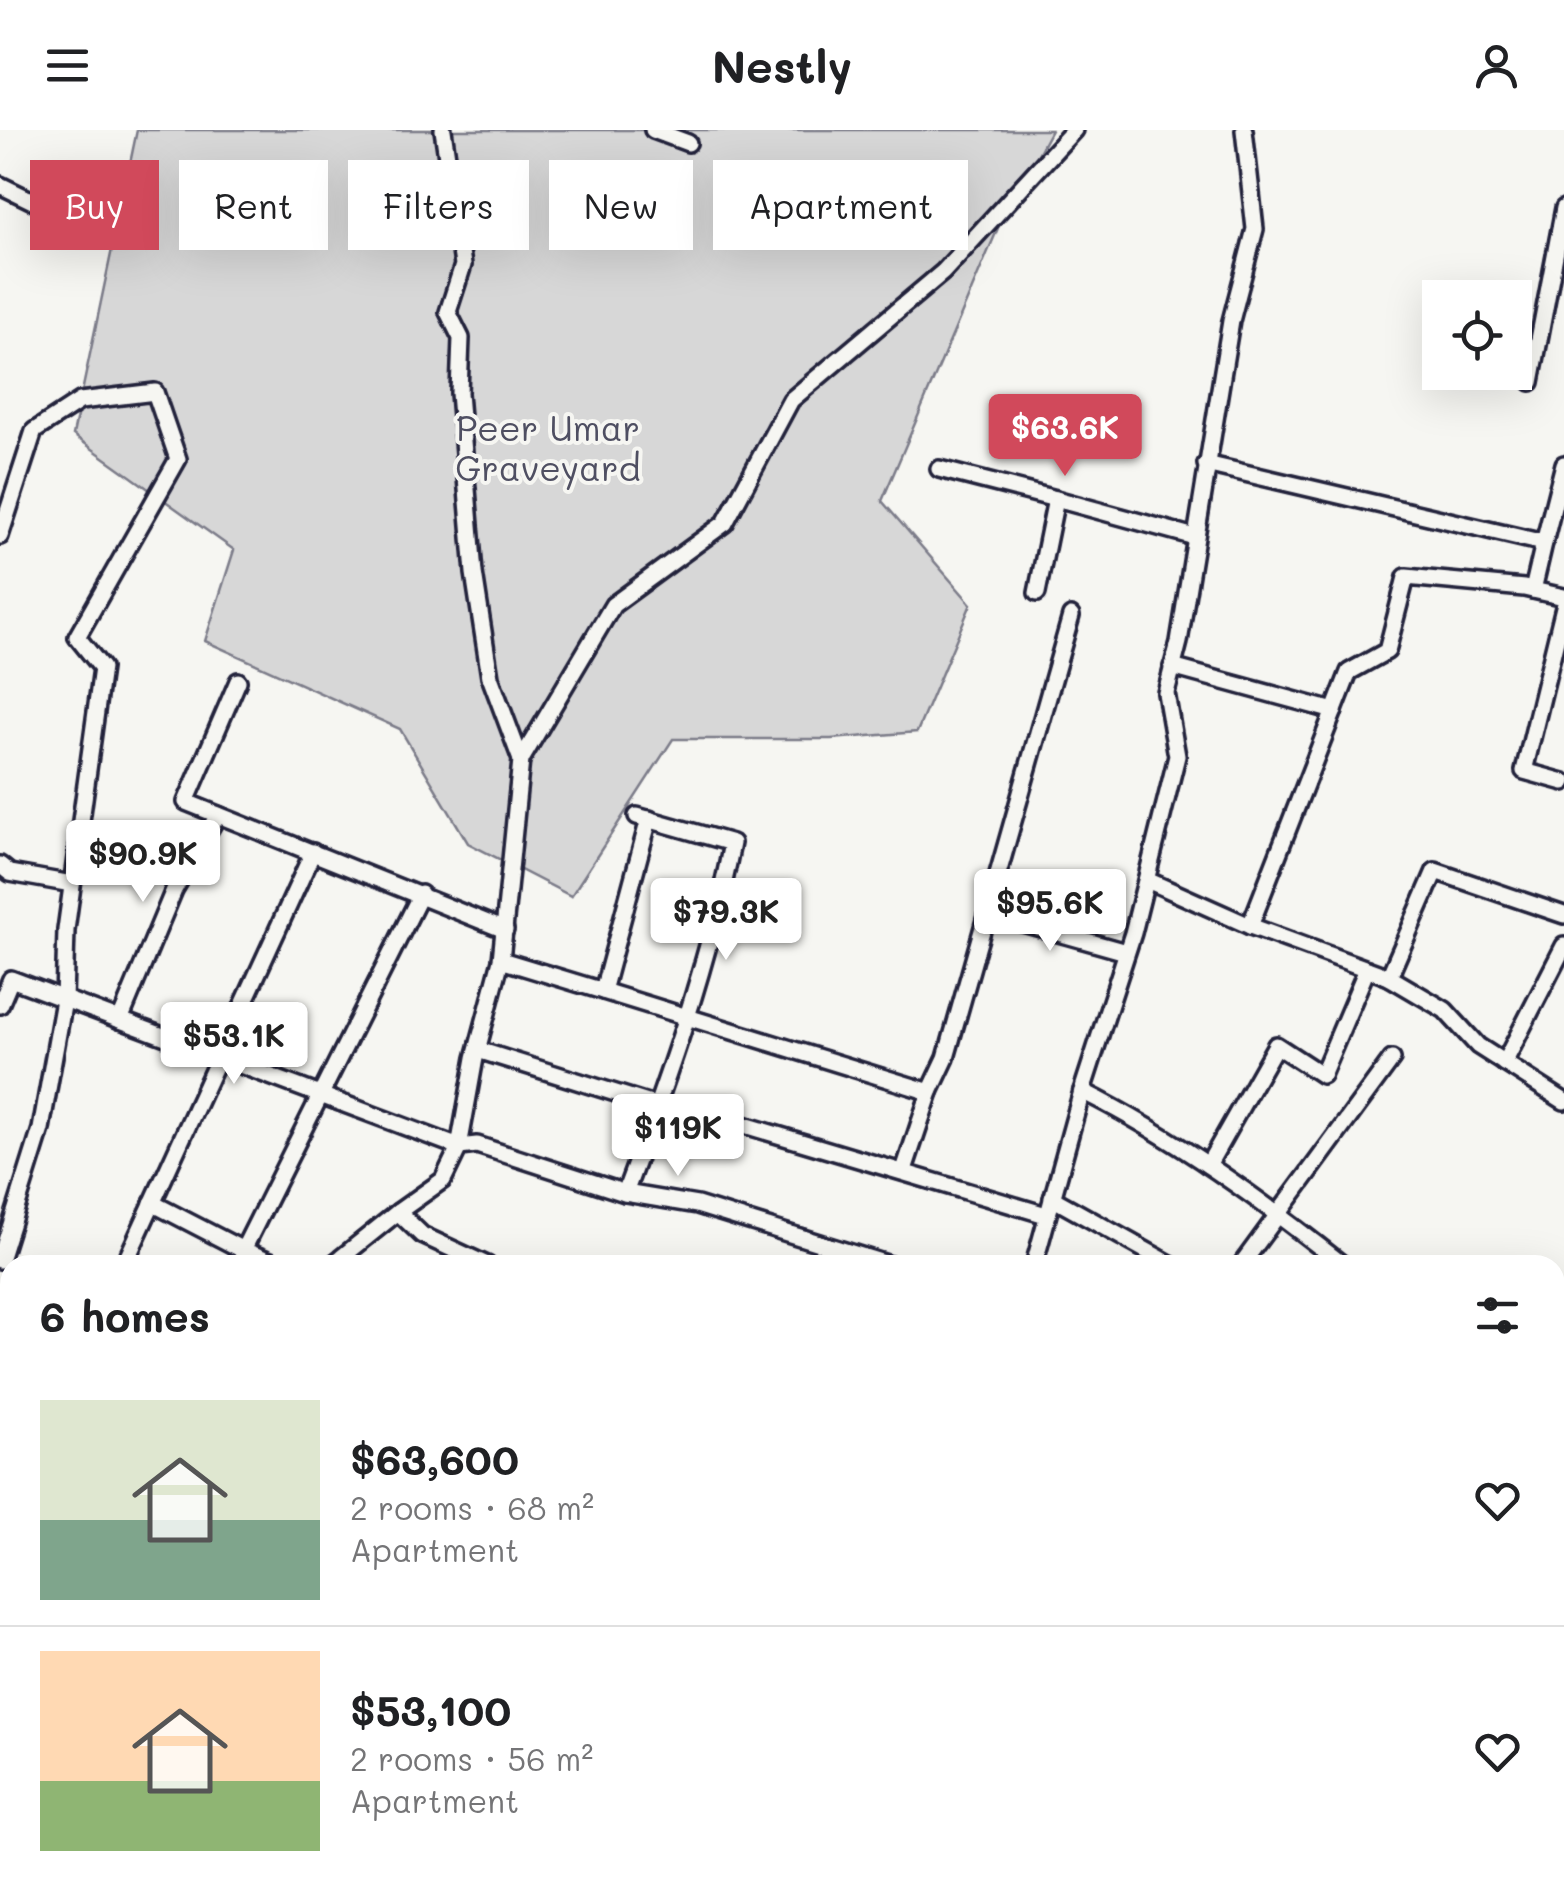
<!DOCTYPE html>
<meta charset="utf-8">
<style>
:root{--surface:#fff;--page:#f2f2f2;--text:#202124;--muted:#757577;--line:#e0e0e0;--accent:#d1495b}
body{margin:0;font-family:Mali,sans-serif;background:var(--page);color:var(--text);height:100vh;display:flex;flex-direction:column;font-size:38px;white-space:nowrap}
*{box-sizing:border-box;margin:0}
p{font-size:32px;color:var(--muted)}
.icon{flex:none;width:55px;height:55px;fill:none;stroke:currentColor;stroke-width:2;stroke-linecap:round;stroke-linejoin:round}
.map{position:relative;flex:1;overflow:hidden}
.sheet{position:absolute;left:0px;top:1125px;width:1565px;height:642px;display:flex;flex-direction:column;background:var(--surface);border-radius:30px 30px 0 0;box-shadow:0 10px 40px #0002}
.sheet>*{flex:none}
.hud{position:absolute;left:30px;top:30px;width:1000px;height:90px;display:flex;gap:20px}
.tools{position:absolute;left:1422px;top:150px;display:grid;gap:20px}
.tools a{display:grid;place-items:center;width:110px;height:110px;border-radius:0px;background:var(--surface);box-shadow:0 10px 40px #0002;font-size:50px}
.price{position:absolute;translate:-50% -85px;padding:0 22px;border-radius:10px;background:#fff;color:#222;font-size:32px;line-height:65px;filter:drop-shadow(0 2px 5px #0008)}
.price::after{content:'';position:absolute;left:50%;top:60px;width:30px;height:22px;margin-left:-15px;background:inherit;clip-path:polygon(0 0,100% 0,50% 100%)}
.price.current{background:var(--accent);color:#fff}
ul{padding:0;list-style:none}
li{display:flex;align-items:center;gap:30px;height:250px;padding:0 40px}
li+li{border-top:2px solid var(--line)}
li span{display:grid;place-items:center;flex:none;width:280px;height:200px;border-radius:0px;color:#555}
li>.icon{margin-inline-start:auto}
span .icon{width:120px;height:120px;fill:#fffc;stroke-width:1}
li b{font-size:42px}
h2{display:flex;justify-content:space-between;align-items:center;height:120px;padding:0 40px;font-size:42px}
.pill{padding:0 35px;border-radius:0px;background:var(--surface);box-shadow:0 10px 40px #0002;font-size:35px;line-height:90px}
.pill.current{background:var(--accent);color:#fff}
header{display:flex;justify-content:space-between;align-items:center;height:130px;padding:0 40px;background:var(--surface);font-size:45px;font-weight:700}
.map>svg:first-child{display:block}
.green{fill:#d7d7d7;stroke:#7c7c89;stroke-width:2.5}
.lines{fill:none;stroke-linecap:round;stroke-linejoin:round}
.minor-casing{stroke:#22223b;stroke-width:22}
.minor{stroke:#f6f6f2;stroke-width:15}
.rail-casing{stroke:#22223b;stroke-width:9}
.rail{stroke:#f6f6f2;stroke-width:5;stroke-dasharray:15;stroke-linecap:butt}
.labels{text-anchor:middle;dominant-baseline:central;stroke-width:8;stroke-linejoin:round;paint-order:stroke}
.park-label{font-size:35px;fill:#4f4f62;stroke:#f6f6f2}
</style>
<header><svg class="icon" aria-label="menu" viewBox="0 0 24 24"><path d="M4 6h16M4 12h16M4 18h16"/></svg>Nestly<svg class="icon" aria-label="person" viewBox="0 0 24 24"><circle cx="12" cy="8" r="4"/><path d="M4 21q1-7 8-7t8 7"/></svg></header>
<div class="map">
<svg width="1564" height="1766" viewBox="0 0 1564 1766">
<rect width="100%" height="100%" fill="#f6f6f2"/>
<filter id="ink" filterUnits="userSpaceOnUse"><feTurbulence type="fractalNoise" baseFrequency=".01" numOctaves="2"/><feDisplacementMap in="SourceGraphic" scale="20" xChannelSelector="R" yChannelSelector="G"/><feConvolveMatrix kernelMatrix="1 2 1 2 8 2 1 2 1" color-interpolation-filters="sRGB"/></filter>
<g filter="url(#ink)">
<!-- green -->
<polygon class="green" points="137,0 1051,0 998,98 882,371 971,474 917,602 831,609 673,609 571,766 468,713 400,599 205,511 234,420 73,305"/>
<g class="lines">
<!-- minor casing -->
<g class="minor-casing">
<g id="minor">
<polyline points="443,0 463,135 448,182 461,208 459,263 474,443 490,547 521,630 501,830"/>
<polyline points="653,0 688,13"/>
<polyline points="0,55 100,104"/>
<polyline points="1531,252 1564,78"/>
<polyline points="1206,334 1544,413 1564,334"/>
<polyline points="939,339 1056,369 1037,463"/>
<polyline points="1056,369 1195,407"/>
<polyline points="0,406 34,301 80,271 155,262 178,329 77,507 102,538 66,800 64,870 41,999 0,1130"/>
<polyline points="1533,460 1544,413"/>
<polyline points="1564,477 1524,641 1564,652"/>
<polyline points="1172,537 1334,581"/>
<polyline points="238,551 186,672 505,800"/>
<polyline points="521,630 613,475 725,393 791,270 943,142 1074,0"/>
<polyline points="0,735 10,743 72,754"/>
<polyline points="1147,750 1250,796 1389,847 1445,880 1478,916 1564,971"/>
<polyline points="987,783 1126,822"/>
<polyline points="1250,796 1349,542 1387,521 1406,447 1524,458 1564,467"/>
<polyline points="1389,847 1435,741 1564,785"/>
<polyline points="603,861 930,962"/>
<polyline points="0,875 11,849 459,1017 477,1015 625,1063 697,1075 890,1135"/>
<polyline points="120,890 174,760 218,685"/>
<polyline points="478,920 657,976"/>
<polyline points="1504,933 1564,816"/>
<path d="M 1082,961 C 1176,1008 1261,1070 1343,1135"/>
<polyline points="731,991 1046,1085"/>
<polyline points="1208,1035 1276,915 1322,945 1367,839"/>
<polyline points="904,1040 930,962 946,928 1071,486"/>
<path d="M 625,1063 C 668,948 709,833 732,713 L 637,686"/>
<polyline points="1052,1068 1172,1135"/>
<polyline points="152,1073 243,1120"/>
<polyline points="398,1082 443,1050 459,1017 475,928 501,830 603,861 649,689"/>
<polyline points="124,1135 313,722"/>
<polyline points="280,1135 243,1120 421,764"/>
<polyline points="332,1135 398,1082 422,1105 487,1135"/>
<polyline points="1034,1135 1082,961 1133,803 1177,626 1166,563 1179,512 1231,191 1255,99 1244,0"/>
<polyline points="1241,1135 1392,929"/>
<polyline points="0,1351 10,1357"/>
<polyline points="1555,1415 1564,1432"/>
<polyline points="0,1457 10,1448"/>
<polyline points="1555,1464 1564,1483"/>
<polyline points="1555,1547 1564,1540"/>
<polyline points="289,1758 311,1766"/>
<polyline points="573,1758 593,1766"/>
<polyline points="77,1766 80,1758"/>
<polyline points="395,1766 398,1758"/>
<polyline points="637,1766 641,1758"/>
<polyline points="761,1766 765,1758"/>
</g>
</g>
<!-- minor -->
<use href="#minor" class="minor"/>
<!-- rail casing -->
<g class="rail-casing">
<g id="rail">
<polyline points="0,1239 10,1245"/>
<polyline points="868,1758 883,1766"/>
<polyline points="893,1758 908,1766"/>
</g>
</g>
<!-- rail -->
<use href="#rail" class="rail"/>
</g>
</g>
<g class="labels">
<!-- park labels -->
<g class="park-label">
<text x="548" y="297">Peer Umar<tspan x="548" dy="40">Graveyard</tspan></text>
</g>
</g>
</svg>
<div class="tools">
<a><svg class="icon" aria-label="locate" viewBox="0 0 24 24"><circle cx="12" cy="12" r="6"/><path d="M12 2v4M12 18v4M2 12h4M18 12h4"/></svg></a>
</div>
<b class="price current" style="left:1065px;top:349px">$63.6K</b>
<b class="price" style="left:143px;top:775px">$90.9K</b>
<b class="price" style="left:1050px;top:824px">$95.6K</b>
<b class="price" style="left:726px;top:833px">$79.3K</b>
<b class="price" style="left:234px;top:957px">$53.1K</b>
<b class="price" style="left:678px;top:1049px">$119K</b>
<div class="hud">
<a class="pill current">Buy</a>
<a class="pill">Rent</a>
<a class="pill">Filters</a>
<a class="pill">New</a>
<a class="pill">Apartment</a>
</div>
<section class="sheet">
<h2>6 homes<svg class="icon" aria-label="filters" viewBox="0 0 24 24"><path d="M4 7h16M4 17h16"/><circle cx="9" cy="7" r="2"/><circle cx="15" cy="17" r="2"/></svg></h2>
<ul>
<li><span style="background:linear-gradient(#dfe7d0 60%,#7fa58c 0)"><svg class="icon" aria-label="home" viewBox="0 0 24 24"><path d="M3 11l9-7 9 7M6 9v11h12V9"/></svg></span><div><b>$63,600</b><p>2 rooms · 68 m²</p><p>Apartment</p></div><svg class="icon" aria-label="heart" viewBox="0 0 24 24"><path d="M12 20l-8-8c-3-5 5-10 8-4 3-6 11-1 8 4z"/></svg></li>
<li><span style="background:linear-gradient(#ffd9b3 65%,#8fb573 0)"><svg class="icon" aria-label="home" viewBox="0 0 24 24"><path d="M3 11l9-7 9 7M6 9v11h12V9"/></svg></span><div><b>$53,100</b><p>2 rooms · 56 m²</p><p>Apartment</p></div><svg class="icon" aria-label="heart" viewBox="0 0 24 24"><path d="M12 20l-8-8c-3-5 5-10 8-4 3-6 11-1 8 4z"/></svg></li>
</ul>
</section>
</div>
